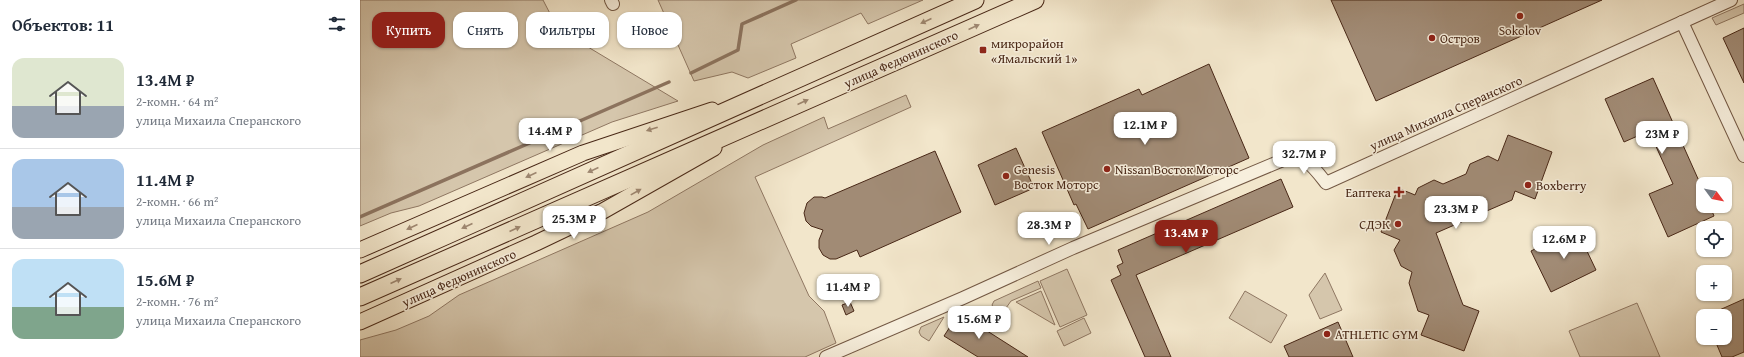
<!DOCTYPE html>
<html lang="ru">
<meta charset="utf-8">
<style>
:root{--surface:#fff;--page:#f2f2f3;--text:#1f2937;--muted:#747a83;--line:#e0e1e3;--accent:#8f2418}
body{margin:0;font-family:"Gentium Book Plus",serif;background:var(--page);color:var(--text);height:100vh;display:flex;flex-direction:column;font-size:15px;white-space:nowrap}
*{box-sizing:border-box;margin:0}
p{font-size:13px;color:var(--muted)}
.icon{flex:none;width:22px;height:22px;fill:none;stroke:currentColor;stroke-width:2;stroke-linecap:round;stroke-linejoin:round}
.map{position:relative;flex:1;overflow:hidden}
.drawer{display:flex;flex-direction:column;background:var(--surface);width:360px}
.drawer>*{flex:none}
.banner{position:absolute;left:12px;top:12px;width:380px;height:36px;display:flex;gap:8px}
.needle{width:26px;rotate:122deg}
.controls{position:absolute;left:1336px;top:177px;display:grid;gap:8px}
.controls a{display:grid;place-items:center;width:36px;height:36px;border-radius:8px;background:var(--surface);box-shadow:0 1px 3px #0004;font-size:20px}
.price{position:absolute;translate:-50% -34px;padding:0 9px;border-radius:8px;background:#fff;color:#222;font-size:13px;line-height:26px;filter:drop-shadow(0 1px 2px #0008)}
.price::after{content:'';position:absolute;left:50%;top:24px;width:12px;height:9px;margin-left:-6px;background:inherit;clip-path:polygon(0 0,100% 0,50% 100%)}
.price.on{background:var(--accent);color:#fff}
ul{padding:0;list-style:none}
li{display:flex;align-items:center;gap:12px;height:100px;padding:0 12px}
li+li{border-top:1px solid var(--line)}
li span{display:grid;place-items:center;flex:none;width:112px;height:80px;border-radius:12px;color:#555}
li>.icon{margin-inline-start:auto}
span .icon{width:48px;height:48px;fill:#fffc;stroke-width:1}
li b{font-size:17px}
h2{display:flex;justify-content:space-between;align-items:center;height:48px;padding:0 12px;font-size:17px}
.tag{padding:0 14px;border-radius:12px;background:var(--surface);box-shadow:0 1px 3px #0004;font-size:14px;line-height:36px}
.tag.on{background:var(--accent);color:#fff}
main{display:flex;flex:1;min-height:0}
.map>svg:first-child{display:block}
.green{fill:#d5c6ac;stroke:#8f7762}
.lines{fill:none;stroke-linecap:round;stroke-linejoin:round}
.stream{stroke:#8c735e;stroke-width:3.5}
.building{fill:#a18b75;stroke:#492817}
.minor-casing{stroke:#735844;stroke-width:14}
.major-casing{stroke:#492817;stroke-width:17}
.highway-casing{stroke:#492817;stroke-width:19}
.minor{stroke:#f7efdd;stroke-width:12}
.major{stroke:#f2e6cb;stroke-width:15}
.highway{stroke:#f2e6cb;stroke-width:17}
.oneway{fill:#9e8771}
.poi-dot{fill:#8f2418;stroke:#f7efdd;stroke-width:1.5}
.labels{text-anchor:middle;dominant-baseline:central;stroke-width:3;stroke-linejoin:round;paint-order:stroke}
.poi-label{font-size:13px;fill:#492817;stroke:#f7efdd;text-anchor:start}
.street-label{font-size:13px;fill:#492817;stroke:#f7efdd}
</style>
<main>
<section class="drawer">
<h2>Объектов: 11<svg class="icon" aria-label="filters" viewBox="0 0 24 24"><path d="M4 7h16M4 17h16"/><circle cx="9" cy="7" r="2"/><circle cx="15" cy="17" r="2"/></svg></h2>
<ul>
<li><span style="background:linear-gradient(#dfe7d0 60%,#9aa5b1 0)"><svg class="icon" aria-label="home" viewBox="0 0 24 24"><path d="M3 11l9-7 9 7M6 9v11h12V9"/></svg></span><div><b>13.4M ₽</b><p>2-комн. · 64 m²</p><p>улица Михаила Сперанского</p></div></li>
<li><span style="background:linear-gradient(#a9c7e8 60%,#9aa5b1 0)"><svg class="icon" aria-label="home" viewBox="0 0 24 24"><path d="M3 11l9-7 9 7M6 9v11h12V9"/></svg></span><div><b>11.4M ₽</b><p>2-комн. · 66 m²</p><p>улица Михаила Сперанского</p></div></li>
<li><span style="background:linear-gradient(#bfe0f5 60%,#7fa58c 0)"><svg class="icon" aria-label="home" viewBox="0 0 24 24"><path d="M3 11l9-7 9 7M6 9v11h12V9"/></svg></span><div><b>15.6M ₽</b><p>2-комн. · 76 m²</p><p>улица Михаила Сперанского</p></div></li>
</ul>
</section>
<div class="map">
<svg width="1384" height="357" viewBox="0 0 1384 357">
<rect width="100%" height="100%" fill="#f2e6cb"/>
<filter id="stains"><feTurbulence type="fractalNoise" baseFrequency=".005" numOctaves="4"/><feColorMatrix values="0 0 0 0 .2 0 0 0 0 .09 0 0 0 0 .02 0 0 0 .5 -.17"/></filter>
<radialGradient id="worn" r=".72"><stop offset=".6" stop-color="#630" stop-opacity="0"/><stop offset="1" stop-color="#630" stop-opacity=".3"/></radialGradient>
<!-- green -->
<g class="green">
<polygon points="0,0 183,0 198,29 318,101 252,122 59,206 31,213 0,226"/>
<polygon points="298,0 563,0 508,24 501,13 431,44 436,58 388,78 372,72 334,81"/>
<polygon points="1384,4 1384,13 1356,25 1352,18"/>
<polygon points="546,95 551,107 395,177 449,296 464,311 476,343 445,357 0,357 0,340 36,330 69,316 99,295 288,212 403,145 464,117 468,129"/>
<polygon points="707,269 727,315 700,327 680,281"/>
<polygon points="965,273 982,310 960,319 949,295"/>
<polygon points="678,281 681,288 651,301 641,315 636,312 632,305 634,301"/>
<polygon points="681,291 695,325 656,302"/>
<polygon points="885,291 927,315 911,343 869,318"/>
<polygon points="1277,303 1300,357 1220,357 1209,331"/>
<polygon points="584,317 569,341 561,336 559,332 561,327"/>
<polygon points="724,318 731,333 704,346 697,331"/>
</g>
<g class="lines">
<!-- stream -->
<g class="stream">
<polyline points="331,73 378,50 382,24 436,0"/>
<polyline points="0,217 309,82"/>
</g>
</g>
<!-- building -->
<g class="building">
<polygon points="971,0 1242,0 1016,101"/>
<polygon points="1384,28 1384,83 1363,38"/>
<polygon points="849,64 889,158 728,229 716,204 714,205 682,132 779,89 782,95"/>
<polygon points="1293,78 1343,190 1343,206 1350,206 1354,216 1308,237 1289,194 1313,184 1289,131 1264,142 1245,99"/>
<polygon points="1148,135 1192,152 1175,199 1155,191 1152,200 1076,233 1103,305 1119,311 1104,351 1061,335 1069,315 1058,311 1049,283 1052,272 1041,266 1034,250 1040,240 1021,232 1038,188 1055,195 1058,188 1074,180 1083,184 1106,174 1110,164 1128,156 1138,161"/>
<polygon points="656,148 674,188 635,205 618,165"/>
<polygon points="575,151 601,212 500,257 497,250 476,259 470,259 463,255 459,248 459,240 463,230 451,226 446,221 444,213 447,203 454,197 462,197 465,198"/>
<polygon points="921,179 933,207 776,275 811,357 785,357 751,280 761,275 757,266 763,263 758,250"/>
<polygon points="1216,228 1236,270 1191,292 1171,251"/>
<polygon points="1384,299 1384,352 1372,357 1362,357 1354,338 1365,338 1365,316 1346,316"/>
<polygon points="490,302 494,311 486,315 482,305"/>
<polygon points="599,313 668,357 618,357 584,336"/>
<polygon points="978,322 993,357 929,357 924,346"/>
</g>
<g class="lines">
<!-- minor casing -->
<g class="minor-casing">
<g id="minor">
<polyline points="251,0 253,4"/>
<polyline points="1322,22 1384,156"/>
<path d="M 466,357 L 603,298 L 713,248 L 923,160 C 945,154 953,166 966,183 L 1371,0"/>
</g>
</g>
<!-- major casing -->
<g class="major-casing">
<g id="major">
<polyline points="0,250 223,153 352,110"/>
<polyline points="0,322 176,243 243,211 354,148"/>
</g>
</g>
<!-- highway casing -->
<g class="highway-casing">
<g id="highway">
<path d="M 0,274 C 205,183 409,90 615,0"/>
<polyline points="0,297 675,0"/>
</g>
</g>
<!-- minor -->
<use href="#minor" class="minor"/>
<!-- major -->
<use href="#major" class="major"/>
<!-- highway -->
<use href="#highway" class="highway"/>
</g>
<!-- one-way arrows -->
<defs><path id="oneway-solid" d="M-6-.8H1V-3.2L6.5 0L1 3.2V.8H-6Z"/></defs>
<g class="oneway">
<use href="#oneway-solid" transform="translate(566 21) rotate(156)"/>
<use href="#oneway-solid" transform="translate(614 27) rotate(-24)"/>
<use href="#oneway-solid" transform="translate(443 102) rotate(-24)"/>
<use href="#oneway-solid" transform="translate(292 129) rotate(162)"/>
<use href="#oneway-solid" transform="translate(233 170) rotate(155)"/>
<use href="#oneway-solid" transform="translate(171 175) rotate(156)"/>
<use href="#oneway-solid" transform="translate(276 192) rotate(-29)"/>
<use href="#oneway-solid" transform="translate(107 226) rotate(156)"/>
<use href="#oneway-solid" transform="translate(52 227) rotate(156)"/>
<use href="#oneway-solid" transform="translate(155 229) rotate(-24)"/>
<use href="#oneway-solid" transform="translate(36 281) rotate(-24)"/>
</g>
<!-- markers -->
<g class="poi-dot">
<circle cx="1160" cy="16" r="4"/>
<circle cx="1072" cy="38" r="4"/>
<rect x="619" y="46" width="8" height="8" rx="2"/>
<circle cx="747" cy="169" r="4"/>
<circle cx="646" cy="176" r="4"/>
<circle cx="1168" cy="185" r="4"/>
<path d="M1037 186h4v4h4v4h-4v4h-4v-4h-4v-4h4z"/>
<circle cx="1038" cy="224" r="4"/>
<circle cx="967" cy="334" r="4"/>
</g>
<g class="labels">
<!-- poi labels -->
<g class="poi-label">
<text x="1160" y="30" text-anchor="middle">Sokolov</text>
<text x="1080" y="38">Остров</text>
<text x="631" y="43">микрорайон<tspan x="631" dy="15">«Ямальский 1»</tspan></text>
<text x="654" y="169">Genesis<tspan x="654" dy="15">Восток Моторс</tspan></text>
<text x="755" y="169">Nissan Восток Моторс</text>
<text x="1176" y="185">Boxberry</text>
<text x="1031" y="192" text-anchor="end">Еаптека</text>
<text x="1030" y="224" text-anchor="end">СДЭК</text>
<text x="975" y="334">ATHLETIC GYM</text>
</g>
<!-- street labels -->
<g class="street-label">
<text transform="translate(541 59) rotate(-24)">улица Федюнинского</text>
<text transform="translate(1086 113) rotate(-24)">улица Михаила Сперанского</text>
<text transform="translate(99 278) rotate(-24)">улица Федюнинского</text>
</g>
</g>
<rect width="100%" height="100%" filter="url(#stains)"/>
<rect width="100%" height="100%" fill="url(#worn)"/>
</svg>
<div class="controls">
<a><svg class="needle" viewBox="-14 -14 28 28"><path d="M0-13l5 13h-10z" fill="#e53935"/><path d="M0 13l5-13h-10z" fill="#747a83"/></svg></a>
<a><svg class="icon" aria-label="locate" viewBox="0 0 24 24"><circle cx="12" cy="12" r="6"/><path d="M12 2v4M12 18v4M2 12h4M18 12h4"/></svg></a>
<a>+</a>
<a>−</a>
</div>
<b class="price" style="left:785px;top:146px">12.1M ₽</b>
<b class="price" style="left:190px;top:152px">14.4M ₽</b>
<b class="price" style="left:1302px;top:155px">23M ₽</b>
<b class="price" style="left:944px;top:175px">32.7M ₽</b>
<b class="price" style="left:1096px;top:230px">23.3M ₽</b>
<b class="price" style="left:214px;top:240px">25.3M ₽</b>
<b class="price" style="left:689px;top:246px">28.3M ₽</b>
<b class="price on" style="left:826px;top:254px">13.4M ₽</b>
<b class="price" style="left:1204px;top:260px">12.6M ₽</b>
<b class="price" style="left:488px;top:308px">11.4M ₽</b>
<b class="price" style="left:619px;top:340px">15.6M ₽</b>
<div class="banner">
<a class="tag on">Купить</a>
<a class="tag">Снять</a>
<a class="tag">Фильтры</a>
<a class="tag">Новое</a>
</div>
</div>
</main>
